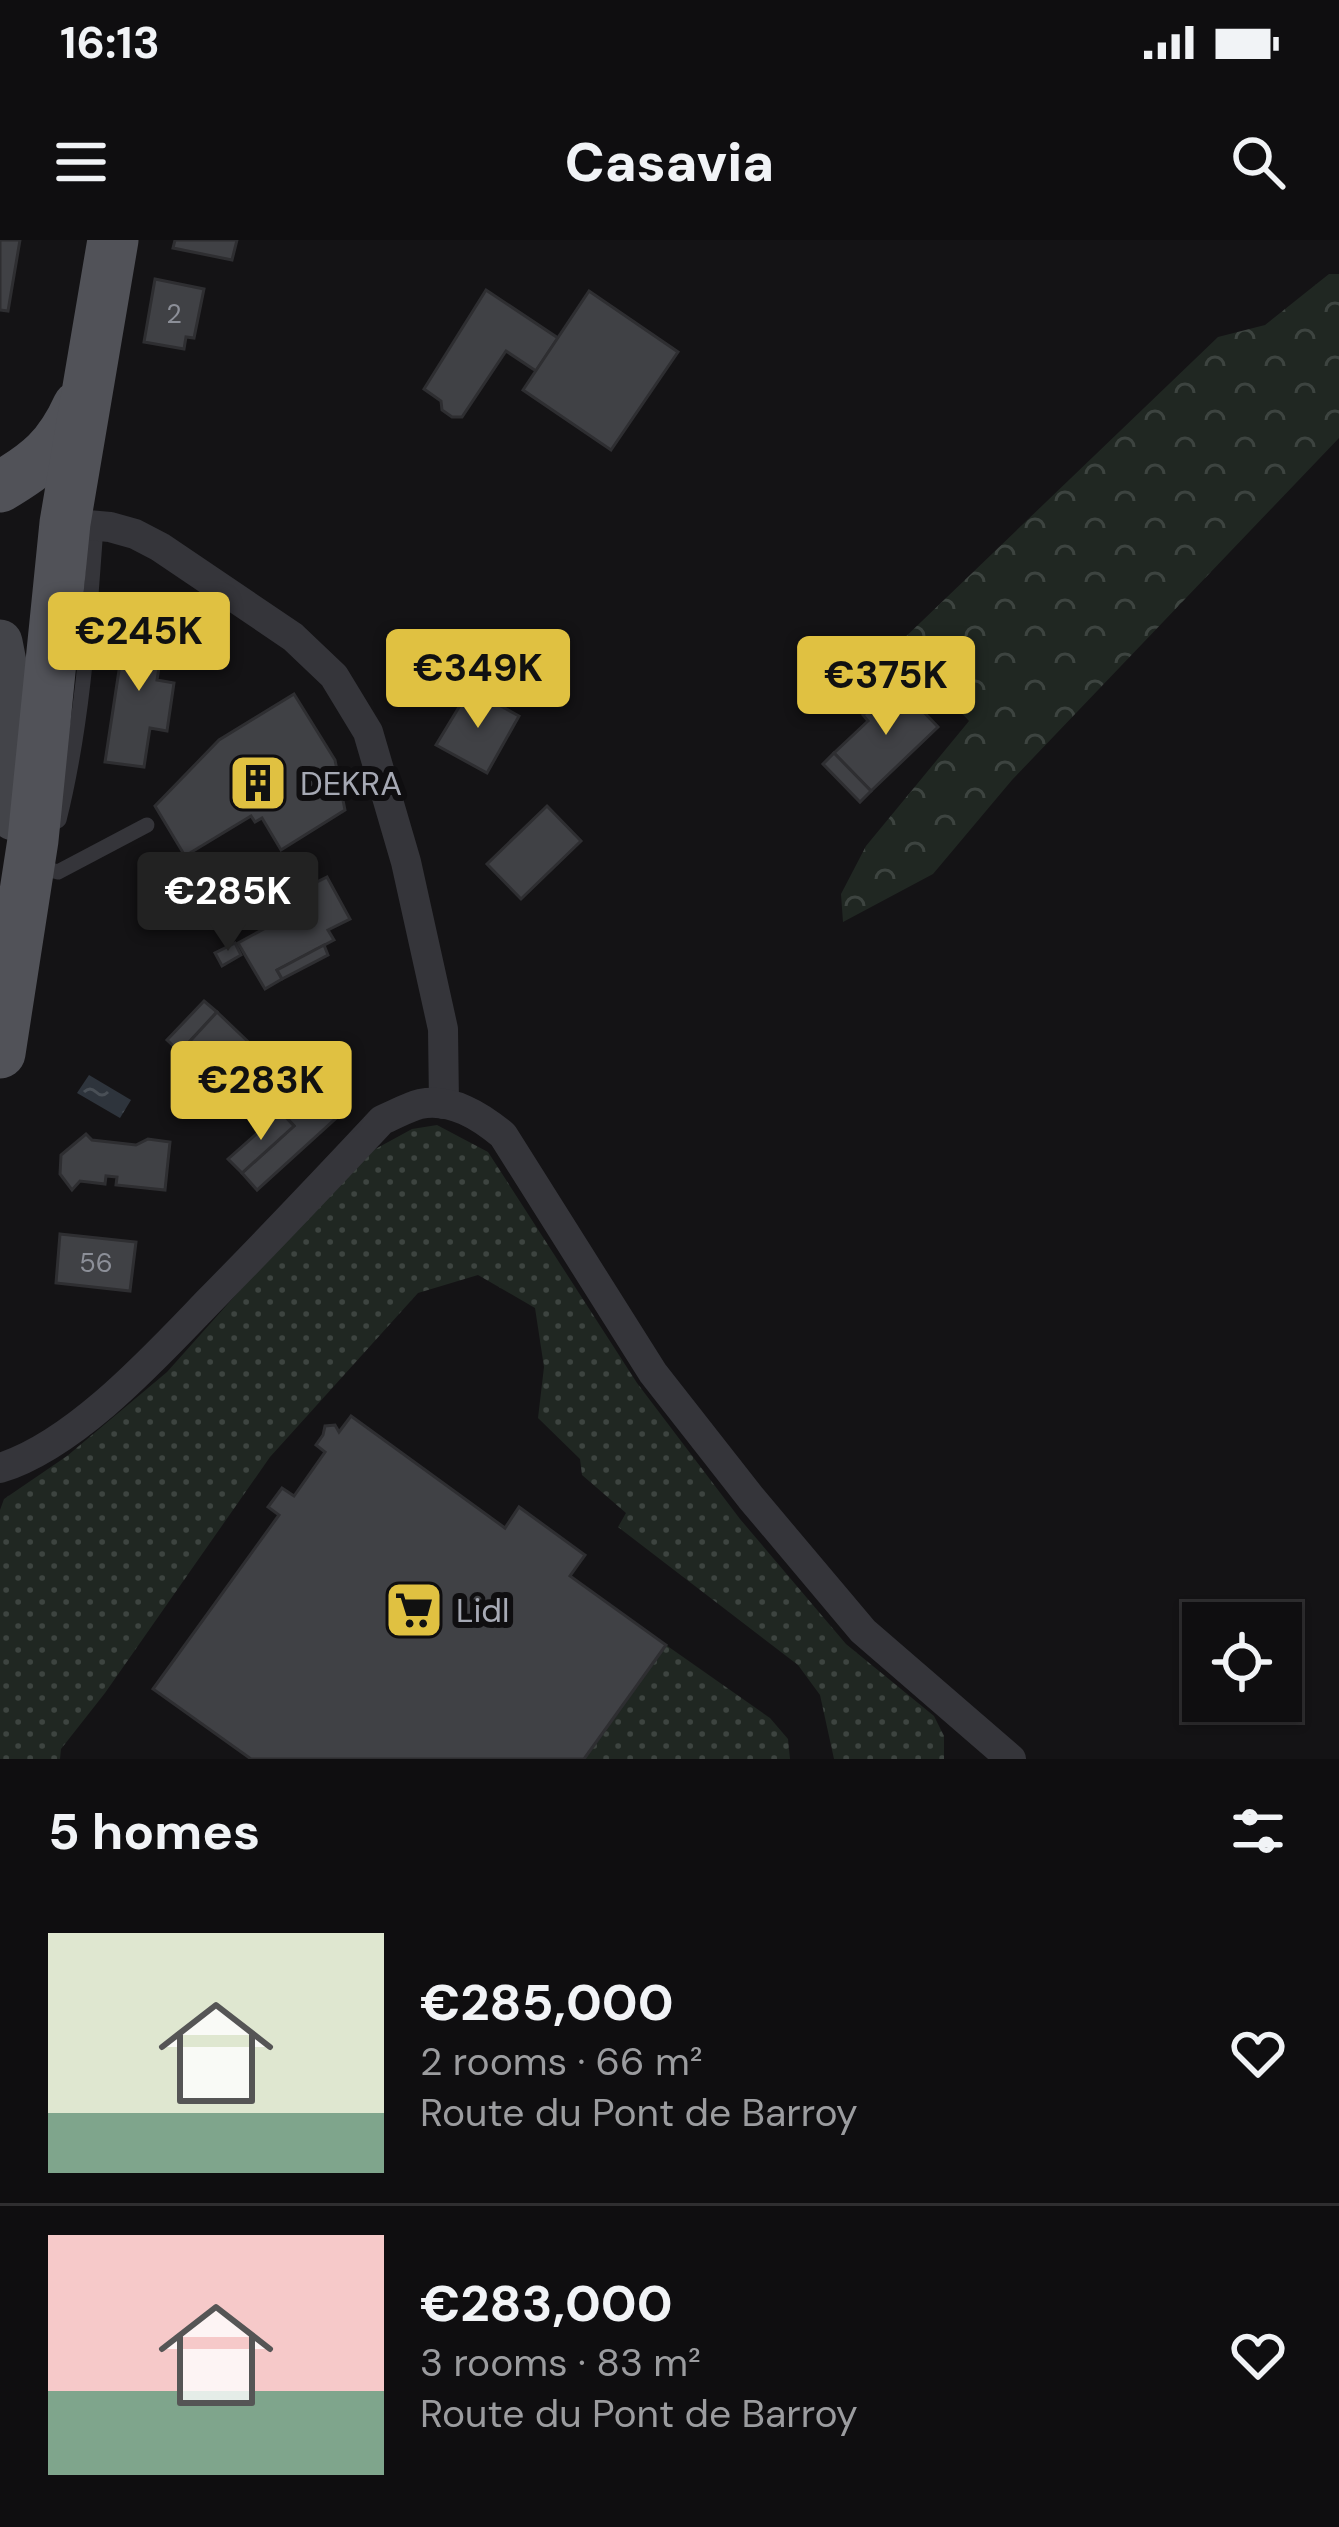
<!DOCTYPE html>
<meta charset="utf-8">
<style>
:root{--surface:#0f0e10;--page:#181719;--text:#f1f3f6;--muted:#9b9c9f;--line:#2f2e30;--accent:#e0c141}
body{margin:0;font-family:"DM Sans",sans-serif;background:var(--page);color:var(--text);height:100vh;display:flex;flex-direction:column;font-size:45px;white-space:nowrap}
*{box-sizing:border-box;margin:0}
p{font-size:39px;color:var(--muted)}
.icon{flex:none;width:66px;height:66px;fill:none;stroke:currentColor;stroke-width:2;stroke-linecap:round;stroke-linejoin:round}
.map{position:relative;height:1519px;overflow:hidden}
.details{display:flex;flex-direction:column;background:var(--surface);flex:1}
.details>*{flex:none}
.controls{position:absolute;left:1182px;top:1362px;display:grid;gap:24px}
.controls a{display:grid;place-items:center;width:120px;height:120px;border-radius:0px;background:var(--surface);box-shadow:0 3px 9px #0004,0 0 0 3px var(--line);font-size:60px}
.price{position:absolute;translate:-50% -102px;padding:0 27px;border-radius:12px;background:var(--accent);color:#111;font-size:39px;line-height:78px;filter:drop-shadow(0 3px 6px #0008)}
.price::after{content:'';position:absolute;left:50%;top:72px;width:36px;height:27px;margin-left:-18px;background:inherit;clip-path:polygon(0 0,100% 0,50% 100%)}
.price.on{background:#222;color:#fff}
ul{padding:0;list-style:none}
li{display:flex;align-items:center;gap:36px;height:300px;padding:0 48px}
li+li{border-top:3px solid var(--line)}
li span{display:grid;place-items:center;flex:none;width:336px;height:240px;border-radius:0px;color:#555}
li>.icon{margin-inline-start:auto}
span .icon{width:144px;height:144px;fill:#fffc;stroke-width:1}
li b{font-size:51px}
h2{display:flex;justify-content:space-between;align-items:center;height:144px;padding:0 48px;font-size:51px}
.status{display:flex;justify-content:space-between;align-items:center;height:84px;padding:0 60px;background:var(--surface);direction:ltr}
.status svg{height:33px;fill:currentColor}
header{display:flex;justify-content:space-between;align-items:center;height:156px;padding:0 48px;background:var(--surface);font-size:54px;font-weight:800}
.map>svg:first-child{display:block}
.grass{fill:url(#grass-dots)}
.forest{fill:url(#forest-crowns)}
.water{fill:url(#water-ripples)}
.building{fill:#404145;stroke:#2e2e31;stroke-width:3}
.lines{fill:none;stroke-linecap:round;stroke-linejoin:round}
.service{stroke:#35353a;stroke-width:15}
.minor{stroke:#35353a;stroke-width:30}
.secondary{stroke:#434449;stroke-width:45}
.primary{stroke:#515258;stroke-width:51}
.labels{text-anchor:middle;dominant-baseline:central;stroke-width:12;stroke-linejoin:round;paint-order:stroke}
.number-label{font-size:27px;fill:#8c8f98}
.poi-label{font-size:33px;fill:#a6a9b4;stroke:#0f0e10;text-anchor:start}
</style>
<div class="status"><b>16:13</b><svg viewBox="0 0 49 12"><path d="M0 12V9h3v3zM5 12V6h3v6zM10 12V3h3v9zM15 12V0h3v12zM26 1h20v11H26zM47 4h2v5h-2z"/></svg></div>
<header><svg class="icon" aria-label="menu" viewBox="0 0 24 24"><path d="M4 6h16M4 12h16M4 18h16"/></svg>Casavia<svg class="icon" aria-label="search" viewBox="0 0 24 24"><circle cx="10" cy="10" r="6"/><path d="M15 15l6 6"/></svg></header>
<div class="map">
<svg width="1339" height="1519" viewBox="0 0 1339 1519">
<defs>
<pattern id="grass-dots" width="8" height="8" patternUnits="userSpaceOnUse" patternTransform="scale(3)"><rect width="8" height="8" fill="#202722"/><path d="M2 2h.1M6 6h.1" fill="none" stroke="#3d4440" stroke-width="1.8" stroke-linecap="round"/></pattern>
<pattern id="forest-crowns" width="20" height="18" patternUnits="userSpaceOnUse" patternTransform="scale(3)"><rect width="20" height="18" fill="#202722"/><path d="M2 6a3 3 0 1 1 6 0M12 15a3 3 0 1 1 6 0" fill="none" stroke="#3d4440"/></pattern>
<pattern id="water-ripples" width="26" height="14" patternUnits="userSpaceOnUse" patternTransform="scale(3)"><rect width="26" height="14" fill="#2e343c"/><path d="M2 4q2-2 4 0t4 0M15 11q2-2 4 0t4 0" fill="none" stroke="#494f56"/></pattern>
</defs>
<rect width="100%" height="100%" fill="#141315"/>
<!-- grass -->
<g class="grass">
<polygon points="437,885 488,912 637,1143 740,1279 846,1404 934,1476 944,1496 944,1519 834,1519 820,1455 798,1425 618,1287 626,1273 582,1235 580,1219 538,1178 544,1127 535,1068 478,1035 418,1053 270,1217 105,1453 61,1509 60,1519 0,1519 0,1270 4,1259 67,1216 167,1132 357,919 412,889"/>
<polygon points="666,1405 770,1478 788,1499 790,1519 584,1519"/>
</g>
<!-- forest -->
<polygon class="forest" points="1329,34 1339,34 1339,198 1012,540 933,634 843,682 841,654 866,606 969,481 897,405 1218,97 1265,85"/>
<!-- water -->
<polygon class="water" points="89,835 131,860 120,878 77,853"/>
<!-- building -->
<g class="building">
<polygon points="0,0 20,0 8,71 0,70"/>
<polygon points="175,0 237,0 232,20 173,8"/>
<polygon points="155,39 204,49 194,98 186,97 184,109 144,102"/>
<polygon points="486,50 558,98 536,131 506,111 462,177 452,177 442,170 441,161 424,149"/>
<polygon points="589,51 678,112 611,210 523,150"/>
<polygon points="127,378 166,384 157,440 174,443 167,491 150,488 144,527 105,522"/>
<polygon points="897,444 938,487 871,551 834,513 868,481 863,475"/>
<polygon points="470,449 519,476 487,533 436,505"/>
<polygon points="294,454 335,520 345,570 281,610 262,578 255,582 251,576 185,616 155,566 219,500"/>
<polygon points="834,513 871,551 860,562 823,524"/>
<polygon points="547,566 581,601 521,659 487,624"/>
<polygon points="327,637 350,679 328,690 334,700 277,730 282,739 265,749 238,703 313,662 305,648"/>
<polygon points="235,703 241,715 222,726 215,713"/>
<polygon points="324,705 328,715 282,739 277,730"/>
<polygon points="204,761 217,772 180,812 167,800"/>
<polygon points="217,772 261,814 224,851 180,812"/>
<polygon points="318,838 345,870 257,950 242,933 294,886 281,872"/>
<polygon points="281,872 294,886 242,933 228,919"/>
<polygon points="86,894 92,900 136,905 148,899 170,902 165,950 116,945 117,937 106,936 105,944 80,941 72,950 60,934 61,915"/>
<polygon points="60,994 136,1002 130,1051 56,1043"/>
<polygon points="351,1176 505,1288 519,1267 585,1315 570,1336 666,1405 584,1519 251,1519 153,1449 279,1275 268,1267 282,1248 294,1256 325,1212 316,1205 323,1195 325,1186 335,1185 339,1192"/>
</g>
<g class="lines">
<!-- service -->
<g class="service">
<path d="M 54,583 L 59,580 C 83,484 89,385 96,286"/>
<polyline points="36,626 58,632 147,585"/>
</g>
<!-- minor -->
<g class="minor">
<polyline points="65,283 110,287 135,294 160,307 293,397 334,436 368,492 406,622 443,789 444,864"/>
<path d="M 0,1228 C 75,1205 155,1117 209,1061 C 268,1001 325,941 382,880 C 394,875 408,867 420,864 C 452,858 480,876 503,895 L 653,1133 L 751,1258 L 863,1391 L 1011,1519"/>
</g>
<!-- secondary -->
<polyline class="secondary" points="0,402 14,473 16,516 13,578"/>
<!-- primary -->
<g class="primary">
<path d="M 0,247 C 39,224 59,208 78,166"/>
<polyline points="0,813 33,600 65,283 113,0"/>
</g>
</g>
<!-- icons -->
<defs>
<g id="building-square" transform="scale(3)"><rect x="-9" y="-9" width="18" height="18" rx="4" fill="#e0c141" stroke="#0f0e10"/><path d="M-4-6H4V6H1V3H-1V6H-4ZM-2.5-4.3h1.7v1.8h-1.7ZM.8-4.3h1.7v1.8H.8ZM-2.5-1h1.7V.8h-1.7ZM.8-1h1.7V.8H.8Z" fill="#111"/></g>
<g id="supermarket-square" transform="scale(3)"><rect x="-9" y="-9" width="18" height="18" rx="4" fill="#e0c141" stroke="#0f0e10"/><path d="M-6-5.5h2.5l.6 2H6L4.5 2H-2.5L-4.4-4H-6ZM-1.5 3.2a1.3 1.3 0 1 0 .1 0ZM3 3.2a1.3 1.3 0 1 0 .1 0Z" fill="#111"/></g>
</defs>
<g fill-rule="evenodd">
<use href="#building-square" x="258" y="543"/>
<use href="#supermarket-square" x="414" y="1370"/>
</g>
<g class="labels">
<!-- number labels -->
<g class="number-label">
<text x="174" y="73">2</text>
<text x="96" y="1022">56</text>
</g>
<!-- poi labels -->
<g class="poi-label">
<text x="300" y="543">DEKRA</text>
<text x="456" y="1370">Lidl</text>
</g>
</g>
</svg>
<div class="controls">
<a><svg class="icon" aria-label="locate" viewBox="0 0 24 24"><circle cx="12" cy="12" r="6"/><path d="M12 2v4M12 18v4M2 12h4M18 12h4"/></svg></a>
</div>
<b class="price" style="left:139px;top:454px">€245K</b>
<b class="price" style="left:478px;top:491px">€349K</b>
<b class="price" style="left:886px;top:498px">€375K</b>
<b class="price on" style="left:228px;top:714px">€285K</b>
<b class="price" style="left:261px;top:903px">€283K</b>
</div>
<section class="details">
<h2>5 homes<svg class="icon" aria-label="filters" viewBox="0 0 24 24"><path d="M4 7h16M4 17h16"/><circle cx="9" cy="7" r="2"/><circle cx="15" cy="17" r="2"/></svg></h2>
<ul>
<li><span style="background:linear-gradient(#dfe7d0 75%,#7fa58c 0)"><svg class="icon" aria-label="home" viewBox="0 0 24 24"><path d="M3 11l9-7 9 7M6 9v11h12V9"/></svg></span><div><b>€285,000</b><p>2 rooms · 66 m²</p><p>Route du Pont de Barroy</p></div><svg class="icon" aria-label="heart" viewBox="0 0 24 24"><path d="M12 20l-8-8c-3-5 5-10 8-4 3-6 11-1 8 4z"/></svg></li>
<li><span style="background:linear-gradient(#f6c9c9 65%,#7fa58c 0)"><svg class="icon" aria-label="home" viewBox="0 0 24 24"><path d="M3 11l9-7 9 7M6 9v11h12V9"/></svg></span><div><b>€283,000</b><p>3 rooms · 83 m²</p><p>Route du Pont de Barroy</p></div><svg class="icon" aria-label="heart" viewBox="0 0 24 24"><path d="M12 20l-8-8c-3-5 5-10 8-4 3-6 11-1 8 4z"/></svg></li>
</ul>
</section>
